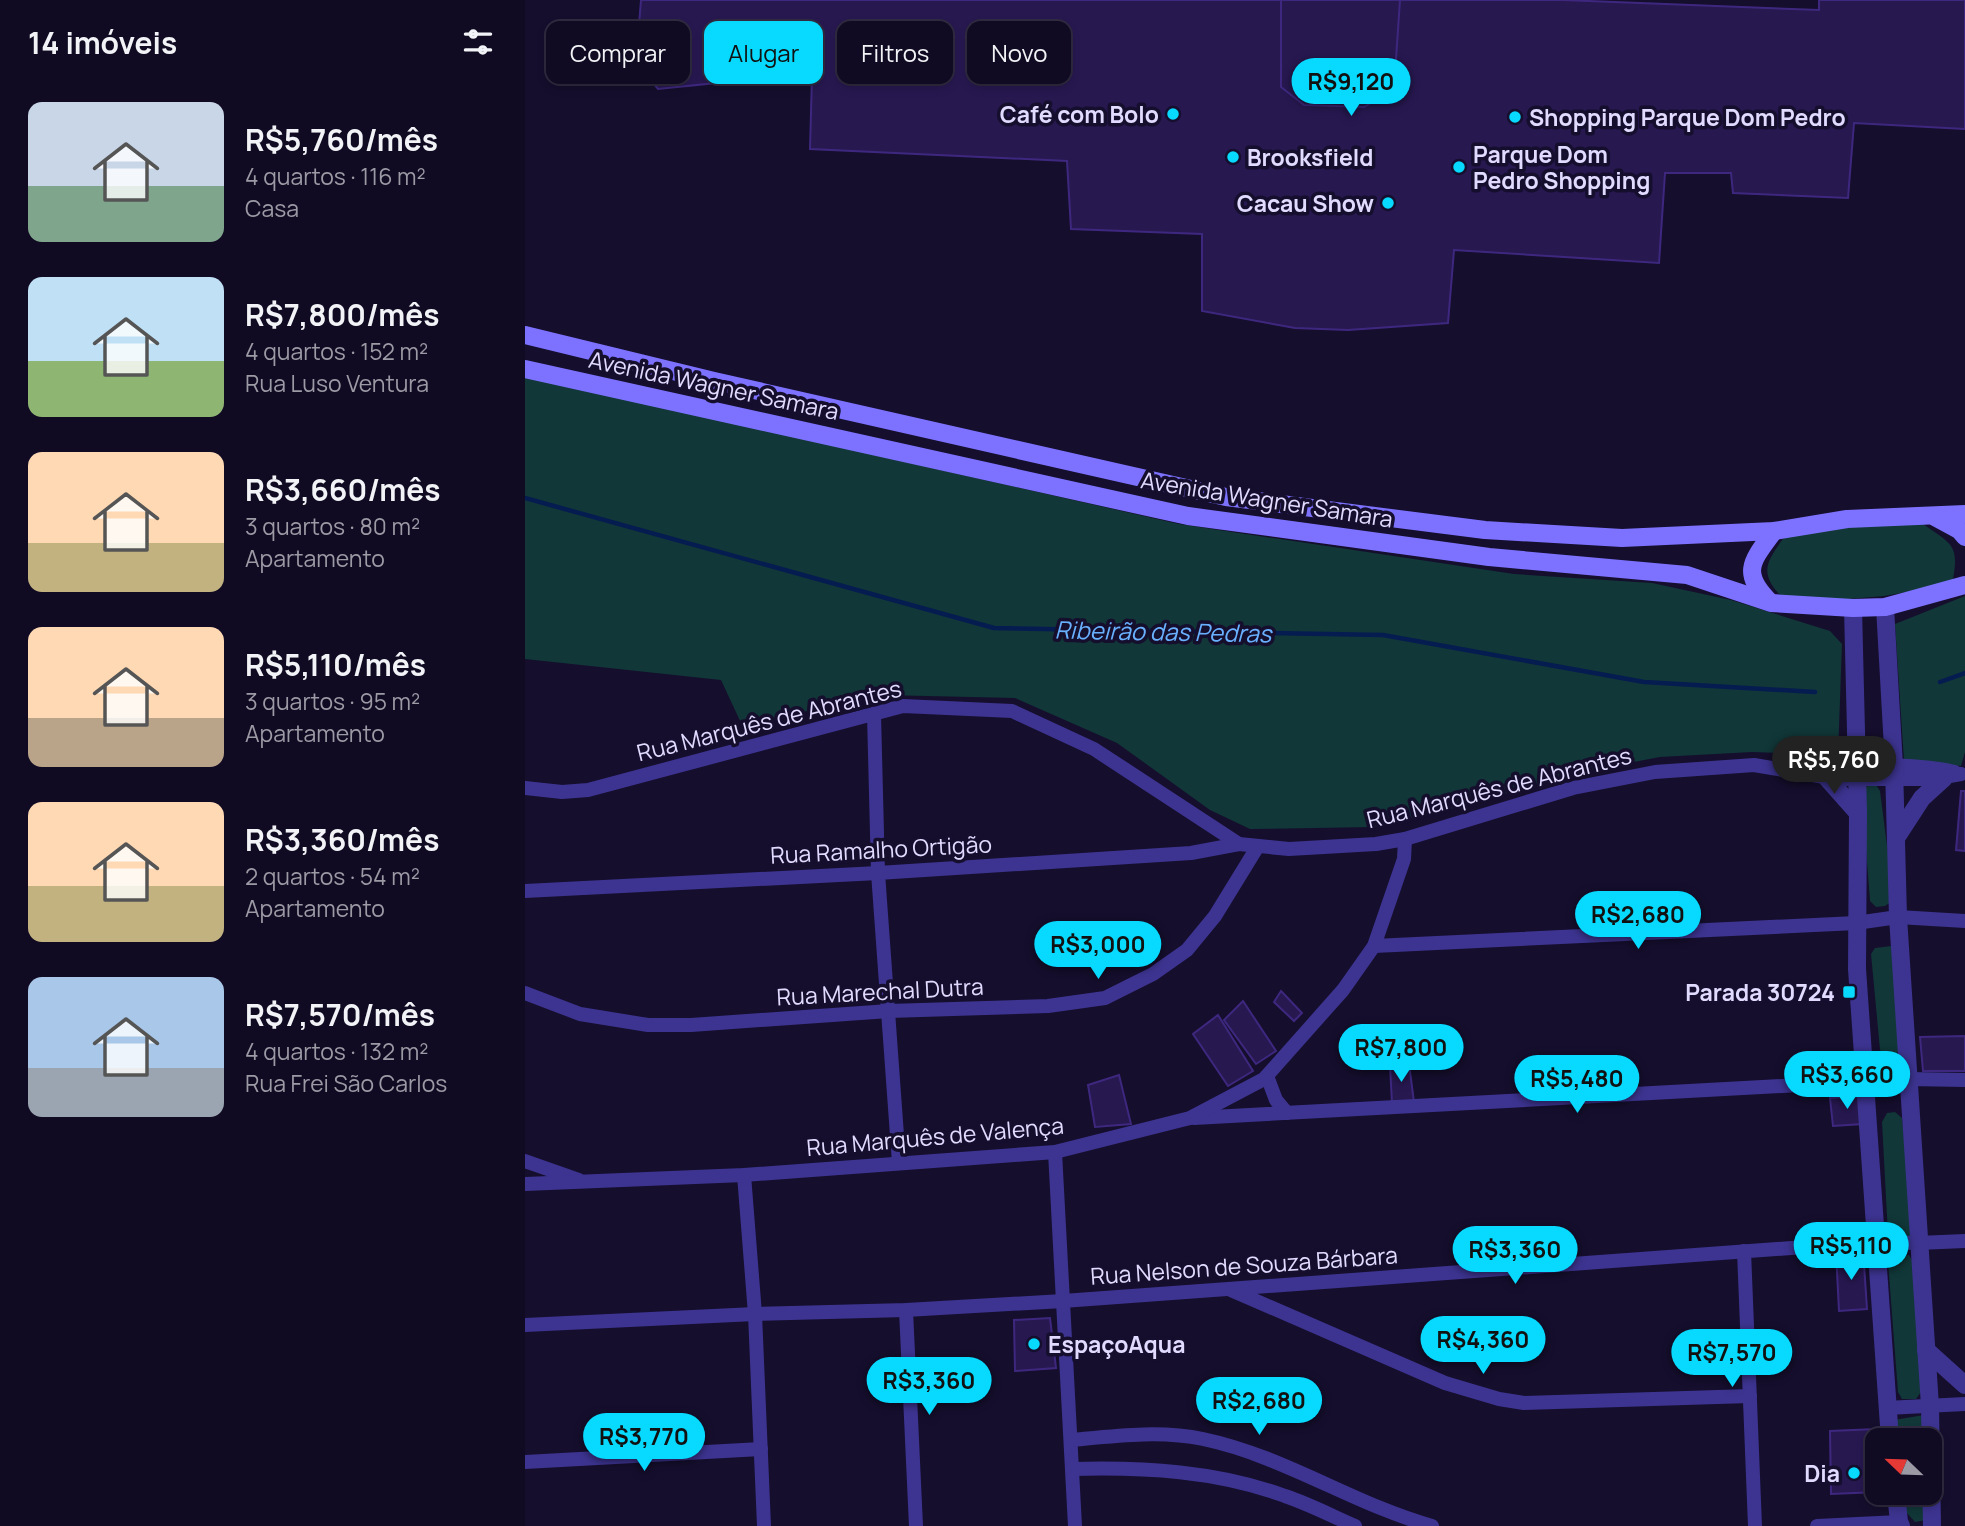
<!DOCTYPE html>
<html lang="pt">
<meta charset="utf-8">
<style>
:root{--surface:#100a22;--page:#19132a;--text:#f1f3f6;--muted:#9c9aa5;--line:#302b40;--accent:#07d9ff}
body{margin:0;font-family:Manrope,sans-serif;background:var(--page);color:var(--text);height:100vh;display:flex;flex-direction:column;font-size:26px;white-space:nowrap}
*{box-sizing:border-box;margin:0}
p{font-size:23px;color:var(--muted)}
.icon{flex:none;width:38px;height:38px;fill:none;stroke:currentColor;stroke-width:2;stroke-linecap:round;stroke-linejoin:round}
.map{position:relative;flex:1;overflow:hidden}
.drawer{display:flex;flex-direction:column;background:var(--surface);width:525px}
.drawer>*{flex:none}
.top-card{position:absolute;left:21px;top:21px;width:665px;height:63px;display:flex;gap:14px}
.needle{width:46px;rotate:293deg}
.fabs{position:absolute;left:1340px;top:1428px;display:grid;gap:14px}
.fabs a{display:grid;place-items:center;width:77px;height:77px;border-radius:14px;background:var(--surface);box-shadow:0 4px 10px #0003,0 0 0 2px var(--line);font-size:35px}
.price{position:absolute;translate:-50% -60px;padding:0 16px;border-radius:24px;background:var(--accent);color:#111;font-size:23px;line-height:46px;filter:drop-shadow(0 2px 4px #0008)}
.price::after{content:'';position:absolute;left:50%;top:42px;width:21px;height:16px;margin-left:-10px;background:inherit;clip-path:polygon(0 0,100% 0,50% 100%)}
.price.active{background:#222;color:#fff}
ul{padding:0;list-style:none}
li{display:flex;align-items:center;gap:21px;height:175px;padding:0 28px}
li span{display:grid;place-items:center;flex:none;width:196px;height:140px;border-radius:14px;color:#555}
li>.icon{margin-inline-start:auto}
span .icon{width:84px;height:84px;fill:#fffc;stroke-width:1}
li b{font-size:30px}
h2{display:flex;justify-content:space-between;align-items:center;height:84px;padding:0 28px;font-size:30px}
.chip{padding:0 24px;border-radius:14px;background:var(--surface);box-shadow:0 4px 10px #0003,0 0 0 2px var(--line);font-size:24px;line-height:63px}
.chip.active{background:var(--accent);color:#111}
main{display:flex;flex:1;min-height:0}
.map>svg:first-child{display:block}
.green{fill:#113738}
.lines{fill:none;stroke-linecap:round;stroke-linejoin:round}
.stream{stroke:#051c50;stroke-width:4.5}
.building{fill:#271850;stroke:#3e287f;stroke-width:2}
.minor{stroke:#3d3491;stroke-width:14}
.tertiary{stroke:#3d3491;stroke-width:18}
.secondary{stroke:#7d72ff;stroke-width:18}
.poi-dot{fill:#07d9ff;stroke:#150e2d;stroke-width:2.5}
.labels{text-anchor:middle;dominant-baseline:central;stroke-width:7;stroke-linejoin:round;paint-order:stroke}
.poi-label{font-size:23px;font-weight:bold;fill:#e1dbff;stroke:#150e2d;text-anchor:end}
.street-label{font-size:23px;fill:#e1dbff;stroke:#150e2d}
.water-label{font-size:24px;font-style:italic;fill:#69b1ff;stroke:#150e2d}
</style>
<main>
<section class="drawer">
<h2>14 imóveis<svg class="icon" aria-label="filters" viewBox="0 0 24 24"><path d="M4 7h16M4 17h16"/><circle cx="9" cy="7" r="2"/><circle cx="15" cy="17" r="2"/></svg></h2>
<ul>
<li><span style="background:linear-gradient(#c9d6e8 60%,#7fa58c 0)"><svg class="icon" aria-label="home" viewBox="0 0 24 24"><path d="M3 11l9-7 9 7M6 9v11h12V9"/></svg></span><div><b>R$5,760/mês</b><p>4 quartos · 116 m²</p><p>Casa</p></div></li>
<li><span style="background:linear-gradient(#bfe0f5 60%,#8fb573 0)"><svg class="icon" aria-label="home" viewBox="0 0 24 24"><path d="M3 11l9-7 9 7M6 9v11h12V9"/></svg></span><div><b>R$7,800/mês</b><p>4 quartos · 152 m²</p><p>Rua Luso Ventura</p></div></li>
<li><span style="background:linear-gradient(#ffd9b3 65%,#c2b280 0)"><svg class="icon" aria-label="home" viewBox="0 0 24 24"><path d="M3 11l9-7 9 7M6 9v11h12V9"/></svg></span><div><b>R$3,660/mês</b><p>3 quartos · 80 m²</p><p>Apartamento</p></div></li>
<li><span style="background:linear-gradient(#ffd9b3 65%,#b9a48a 0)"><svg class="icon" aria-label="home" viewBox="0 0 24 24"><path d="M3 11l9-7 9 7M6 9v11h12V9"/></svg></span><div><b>R$5,110/mês</b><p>3 quartos · 95 m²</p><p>Apartamento</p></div></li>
<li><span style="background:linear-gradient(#ffd9b3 60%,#c2b280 0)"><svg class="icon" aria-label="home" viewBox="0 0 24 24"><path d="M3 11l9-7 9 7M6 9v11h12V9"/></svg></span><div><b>R$3,360/mês</b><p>2 quartos · 54 m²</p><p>Apartamento</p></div></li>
<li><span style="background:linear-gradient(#a9c7e8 65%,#9aa5b1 0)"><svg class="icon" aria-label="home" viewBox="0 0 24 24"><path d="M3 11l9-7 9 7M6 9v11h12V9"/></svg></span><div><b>R$7,570/mês</b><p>4 quartos · 132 m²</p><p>Rua Frei São Carlos</p></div></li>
</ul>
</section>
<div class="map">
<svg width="1440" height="1526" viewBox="0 0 1440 1526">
<rect width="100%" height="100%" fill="#150e2d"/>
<!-- green -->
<g class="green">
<polygon points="0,376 654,524 989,574 1127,583 1206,600 1305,631 1317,644 1313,755 1227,752 1135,757 1046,774 946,804 849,827 725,829 685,810 592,743 490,698 357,695 217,725 196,680 0,659"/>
<path d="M 1398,524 C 1428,545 1435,545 1427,584 L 1359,596 L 1324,599 L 1258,598 C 1233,573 1241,562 1260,536 L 1323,526 Z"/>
<polygon points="1440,596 1440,752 1436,766 1379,761 1370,624"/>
<polygon points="1351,785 1355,791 1369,900 1360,906 1351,907 1345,901 1337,797 1338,787"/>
<polygon points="1366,946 1380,1044 1372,1053 1359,1054 1355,1050 1346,954 1350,948"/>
<polygon points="1370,1112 1377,1118 1388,1234 1383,1239 1368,1239 1363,1235 1357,1122 1362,1113"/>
<polygon points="1384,1255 1387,1260 1396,1392 1391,1399 1377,1399 1373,1392 1363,1262 1369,1256"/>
<polygon points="1399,1415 1400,1440 1372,1440 1369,1420"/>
<polygon points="1379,1493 1400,1493 1401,1520 1390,1522 1382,1513"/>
</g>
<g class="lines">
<!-- stream -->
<g class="stream">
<polyline points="0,498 469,628 858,635 1119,682 1290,692"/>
<polyline points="1415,682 1440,673"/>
</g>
</g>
<!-- building -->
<g class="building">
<polygon points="116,0 1038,0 1294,10 1294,0 1440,0 1440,129 1329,123 1323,198 1208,193 1206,173 1140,173 1134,263 929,250 923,323 823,330 770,328 677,311 677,234 546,229 542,161 285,149 287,76 191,65 191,83 133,89 111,62"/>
<polygon points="756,0 875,0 869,89 839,107 779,105 756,87"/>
<polygon points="1436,791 1440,791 1440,851 1431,850"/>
<polygon points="756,991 777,1013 769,1021 749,1002"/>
<polygon points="718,1001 751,1051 731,1064 699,1020"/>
<polygon points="693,1015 728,1071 703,1086 668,1034"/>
<polygon points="1440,1036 1440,1071 1398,1071 1395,1037"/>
<polygon points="884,1064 889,1102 867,1103 865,1066"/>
<polygon points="594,1075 606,1124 570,1127 563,1085"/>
<polygon points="1336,1096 1338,1124 1308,1126 1305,1098"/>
<polygon points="1324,1251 1339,1264 1342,1309 1314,1311 1311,1252"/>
<polygon points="525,1318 531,1368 490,1371 489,1320"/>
<polygon points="1351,1429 1353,1492 1306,1494 1305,1431"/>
</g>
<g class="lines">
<!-- minor -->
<g class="minor">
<polyline points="349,714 353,873 374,1163"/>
<path d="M 1293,774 C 1319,760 1401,765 1430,772"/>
<polyline points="0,788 37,792 63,790 378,706 487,711 569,749 714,844 764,849 851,844 880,839 1048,788 1130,772 1229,765 1311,779 1408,779 1436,774"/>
<polyline points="0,891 353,873 666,853 714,844"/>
<polyline points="849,946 1331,923 1373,917 1440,921"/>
<polyline points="0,993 55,1014 123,1025 166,1025 364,1011 523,1006 580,998 628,974 662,950 690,916 733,846"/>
<polyline points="742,1076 751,1100 762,1113"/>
<polyline points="669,1118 1384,1079 1440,1080"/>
<polyline points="530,1152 550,1526"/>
<polyline points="0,1161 54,1180"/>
<polyline points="219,1175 230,1314 239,1526"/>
<polyline points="0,1184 219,1175 530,1152 665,1118 739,1079 818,990 849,946 879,859 880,839"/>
<polyline points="1219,1251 1230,1526"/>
<polyline points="706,1290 920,1383 974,1399 999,1403 1225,1396"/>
<polyline points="381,1310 391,1526"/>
<polyline points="0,1325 230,1314 381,1310 538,1301 1349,1242 1393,1243 1440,1241"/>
<polyline points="1361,1408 1440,1404"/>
<path d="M 546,1440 C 589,1436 635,1430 678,1439 C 759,1456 828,1504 907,1526"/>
<polyline points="0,1462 236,1449"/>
<path d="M 547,1469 C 619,1467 692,1471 760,1496 C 784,1504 807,1516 830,1526"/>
<polyline points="1292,1526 1374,1522"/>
</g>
<!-- tertiary -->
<g class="tertiary">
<polyline points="1360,607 1369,766 1373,917 1405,1406 1407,1526"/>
<polyline points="1328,608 1333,813 1332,969 1365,1440"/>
<polyline points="1302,778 1333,813"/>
<polyline points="1371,838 1397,798 1419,778"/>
<polyline points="1401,1350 1440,1385"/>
<polyline points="1371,1493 1374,1522 1376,1526"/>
</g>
<!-- secondary -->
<g class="secondary">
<polyline points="0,335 189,381 701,497 960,530 1097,538 1249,531 1322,519 1440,514"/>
<polyline points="0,369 663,516 964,557 1162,575 1246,603 1328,608 1360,607 1440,585"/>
<polyline points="1410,517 1434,530 1440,537"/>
<path d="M 1245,602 C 1215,572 1227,561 1249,531"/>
</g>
</g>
<!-- markers -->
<g class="poi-dot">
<circle cx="648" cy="114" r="7"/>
<circle cx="990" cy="117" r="7"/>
<circle cx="708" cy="157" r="7"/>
<circle cx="934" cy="167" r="7"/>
<circle cx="863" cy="203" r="7"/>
<rect x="1317" y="985" width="14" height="14" rx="3.5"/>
<circle cx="509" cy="1344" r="7"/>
<circle cx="1329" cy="1473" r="7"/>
</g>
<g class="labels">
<!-- poi labels -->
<g class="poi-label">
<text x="634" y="114">Café com Bolo</text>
<text x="1004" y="117" text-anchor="start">Shopping Parque Dom Pedro</text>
<text x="948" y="154" text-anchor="start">Parque Dom<tspan x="948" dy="26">Pedro Shopping</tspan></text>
<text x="722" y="157" text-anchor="start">Brooksfield</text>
<text x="849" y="203">Cacau Show</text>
<text x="1310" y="992">Parada 30724</text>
<text x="523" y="1344" text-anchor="start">EspaçoAqua</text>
<text x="1315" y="1473">Dia</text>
</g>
<!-- street labels -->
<g class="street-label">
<text transform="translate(189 385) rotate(12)">Avenida Wagner Samara</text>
<text transform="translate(742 499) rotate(9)">Avenida Wagner Samara</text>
<text transform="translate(244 720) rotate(-14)">Rua Marquês de Abrantes</text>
<text transform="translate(974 787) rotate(-14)">Rua Marquês de Abrantes</text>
<text transform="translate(356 849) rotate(-3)">Rua Ramalho Ortigão</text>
<text transform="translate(355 991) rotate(-3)">Rua Marechal Dutra</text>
<text transform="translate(410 1136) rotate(-5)">Rua Marquês de Valença</text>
<text transform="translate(719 1265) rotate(-4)">Rua Nelson de Souza Bárbara</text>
</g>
<!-- water labels -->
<g class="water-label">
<text transform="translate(638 631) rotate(1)">Ribeirão das Pedras</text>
</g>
</g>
</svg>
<div class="fabs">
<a><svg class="needle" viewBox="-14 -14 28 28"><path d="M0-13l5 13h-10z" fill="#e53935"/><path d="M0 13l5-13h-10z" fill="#9c9aa5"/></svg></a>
</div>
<b class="price" style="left:826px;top:118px">R$9,120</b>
<b class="price active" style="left:1309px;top:796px">R$5,760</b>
<b class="price" style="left:1113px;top:951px">R$2,680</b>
<b class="price" style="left:573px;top:981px">R$3,000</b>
<b class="price" style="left:876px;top:1084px">R$7,800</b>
<b class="price" style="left:1322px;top:1111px">R$3,660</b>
<b class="price" style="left:1052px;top:1115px">R$5,480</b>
<b class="price" style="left:1326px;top:1282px">R$5,110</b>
<b class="price" style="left:990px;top:1286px">R$3,360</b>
<b class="price" style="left:958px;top:1376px">R$4,360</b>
<b class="price" style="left:1207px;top:1389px">R$7,570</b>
<b class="price" style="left:404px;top:1417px">R$3,360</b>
<b class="price" style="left:734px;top:1437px">R$2,680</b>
<b class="price" style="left:119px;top:1473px">R$3,770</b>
<div class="top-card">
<a class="chip">Comprar</a>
<a class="chip active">Alugar</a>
<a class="chip">Filtros</a>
<a class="chip">Novo</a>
</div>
</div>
</main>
